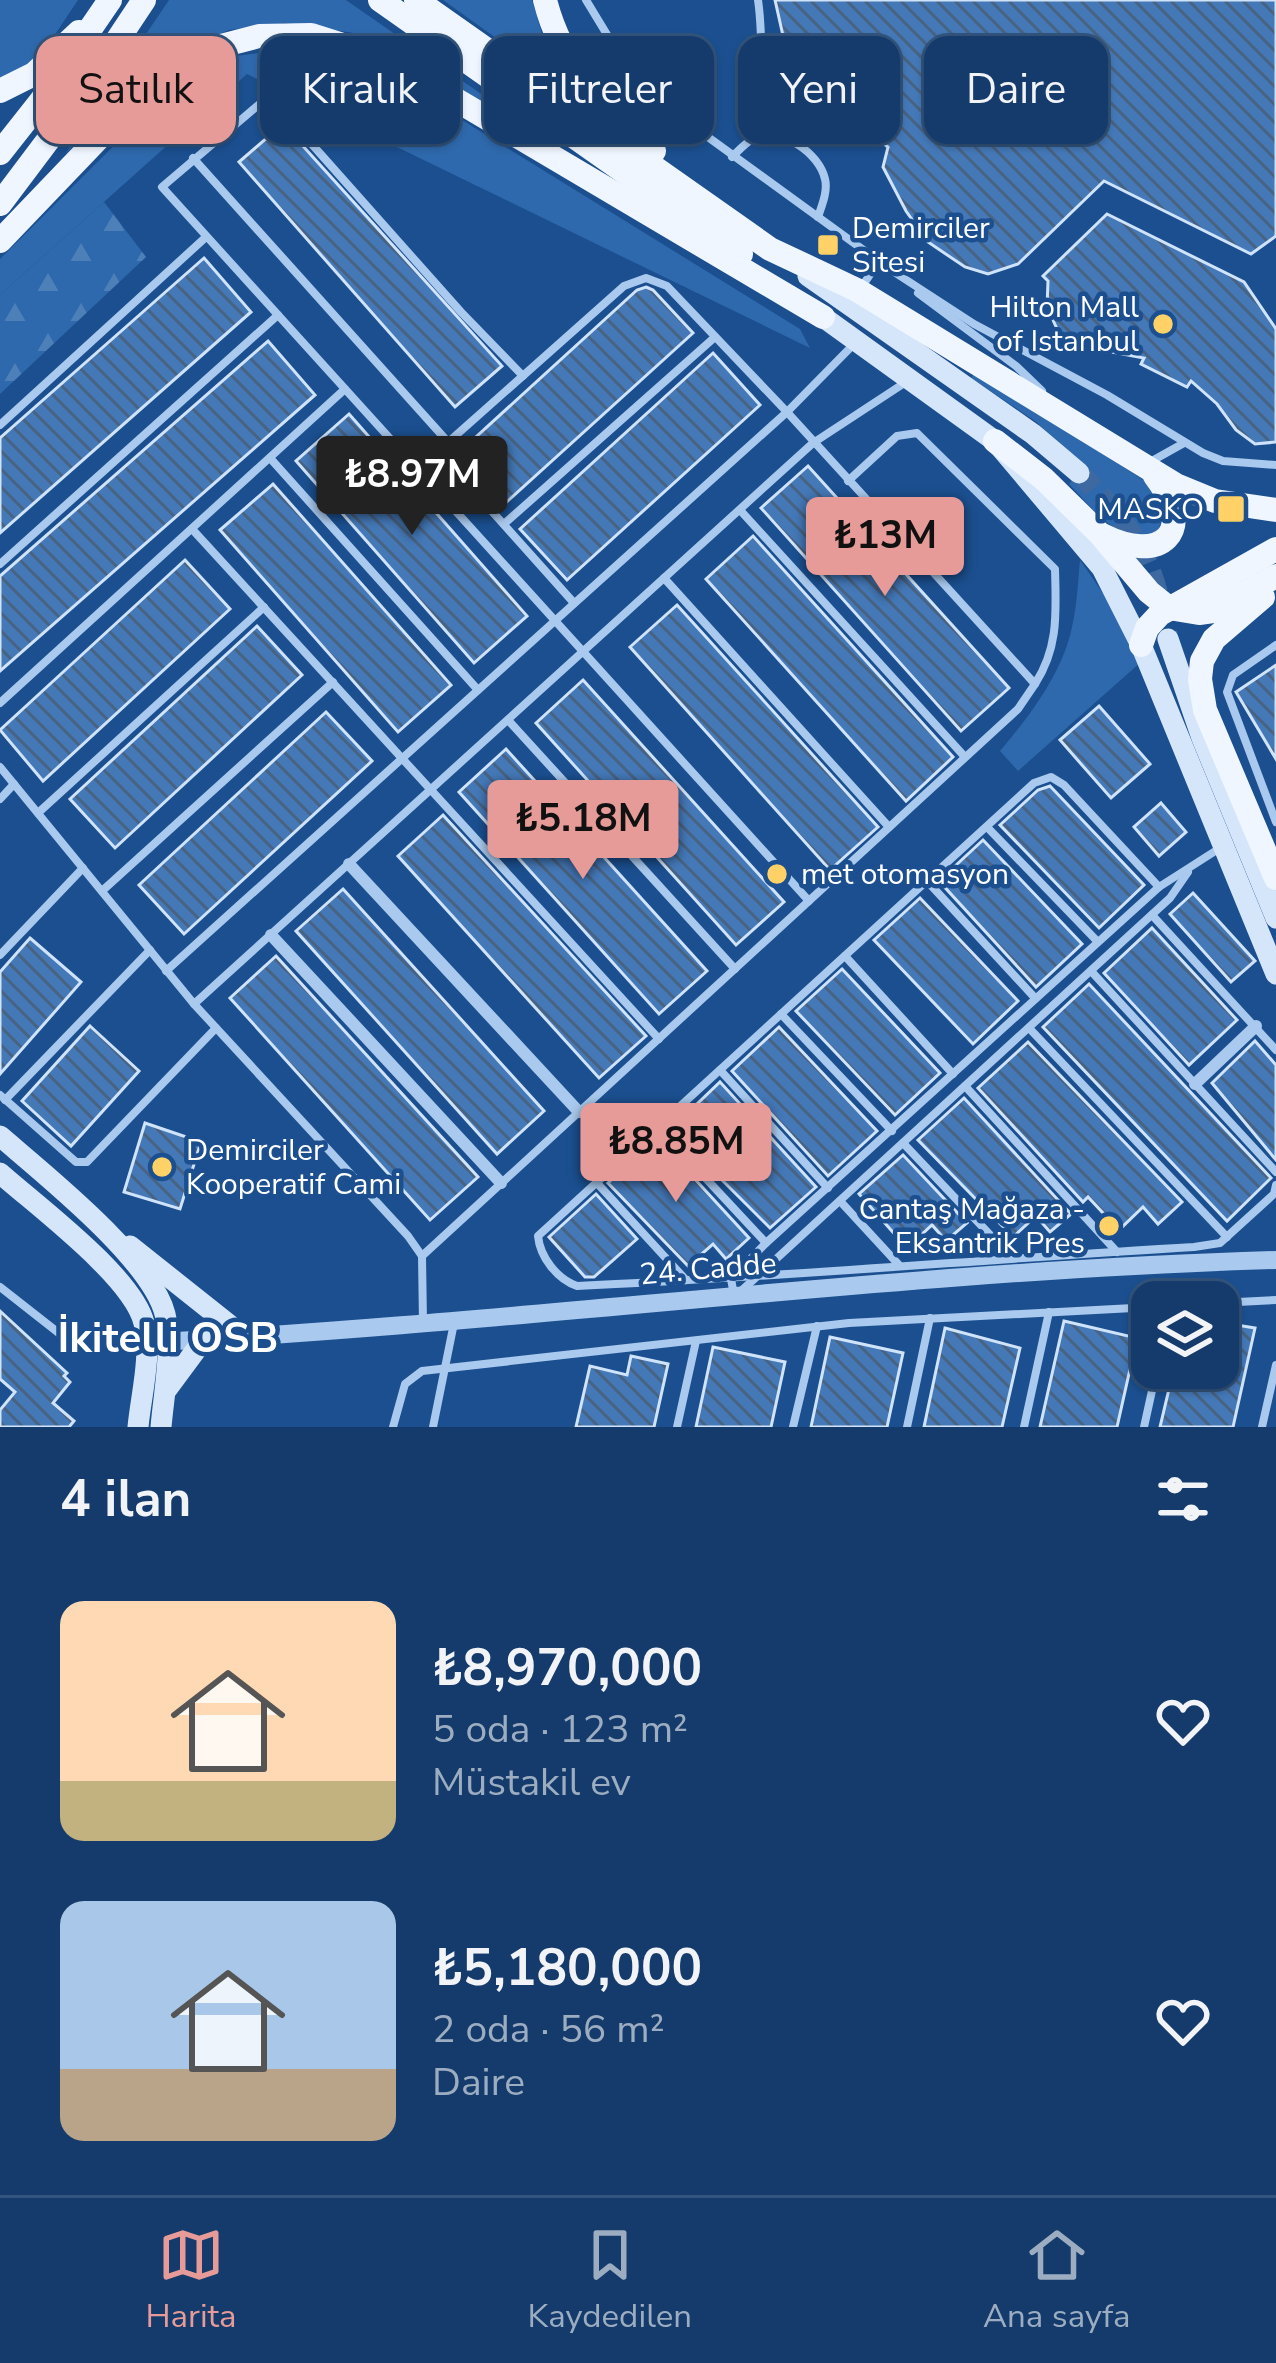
<!DOCTYPE html>
<html lang="tr">
<meta charset="utf-8">
<style>
:root{--surface:#143b6b;--page:#214673;--text:#f1f3f6;--muted:#9dadc1;--line:#33557e;--accent:#e69b98}
body{margin:0;font-family:"Nunito Sans",sans-serif;background:var(--page);color:var(--text);height:100vh;display:flex;flex-direction:column;font-size:45px;white-space:nowrap}
*{box-sizing:border-box;margin:0}
p{font-size:39px;color:var(--muted)}
.icon{flex:none;width:66px;height:66px;fill:none;stroke:currentColor;stroke-width:2;stroke-linecap:round;stroke-linejoin:round}
.map{position:relative;height:1427px;overflow:hidden}
.panel{display:flex;flex-direction:column;background:var(--surface);flex:1}
.panel>*{flex:none}
.banner{position:absolute;left:36px;top:36px;width:1206px;height:108px;display:flex;gap:24px}
.fabs{position:absolute;left:1131px;top:1281px;display:grid;gap:24px}
.fabs a{display:grid;place-items:center;width:108px;height:108px;border-radius:24px;background:var(--surface);box-shadow:0 3px 9px #0004,0 0 0 3px var(--line);font-size:60px}
.price{position:absolute;translate:-50% -102px;padding:0 27px;border-radius:12px;background:var(--accent);color:#111;font-size:39px;line-height:78px;filter:drop-shadow(0 3px 6px #0008)}
.price::after{content:'';position:absolute;left:50%;top:72px;width:36px;height:27px;margin-left:-18px;background:inherit;clip-path:polygon(0 0,100% 0,50% 100%)}
.price.selected{background:#222;color:#fff}
ul{padding:0;list-style:none}
li{display:flex;align-items:center;gap:36px;height:300px;padding:0 60px}
li span{display:grid;place-items:center;flex:none;width:336px;height:240px;border-radius:24px;color:#555}
li>.icon{margin-inline-start:auto}
span .icon{width:144px;height:144px;fill:#fffc;stroke-width:1}
li b{font-size:51px}
h2{display:flex;justify-content:space-between;align-items:center;height:144px;padding:0 60px;font-size:51px}
.pill{padding:0 42px;border-radius:24px;background:var(--surface);box-shadow:0 3px 9px #0004,0 0 0 3px var(--line);font-size:42px;line-height:108px}
.pill.selected{background:var(--accent);color:#111}
.tab-bar{display:flex;justify-content:space-around;align-items:center;height:168px;border-top:3px solid var(--line);background:var(--surface);font-size:33px;color:var(--muted)}
.tab-bar a{display:grid;justify-items:center;gap:6px}
.tab-bar .selected{color:var(--accent)}
.map>svg:first-child{display:block}
.grass{fill:#2e69ad}
.forest{fill:url(#forest-firs)}
.building{fill:url(#building-back-hatch);stroke:#cfe3fa;stroke-width:3}
.lines{fill:none;stroke-linecap:round;stroke-linejoin:round}
.secondary-tunnel{stroke:#3d69a0;stroke-width:21;stroke-dasharray:21 10;stroke-linecap:butt}
.service{stroke:#a9c9ee;stroke-width:8}
.minor{stroke:#a9c9ee;stroke-width:12}
.tertiary{stroke:#a9c9ee;stroke-width:18}
.secondary{stroke:#d6e6fa;stroke-width:21}
.primary{stroke:#f0f6ff;stroke-width:24}
.poi-dot{fill:#ffd166;stroke:#1b4f8f;stroke-width:4.5}
.labels{text-anchor:middle;dominant-baseline:central;stroke-width:9;stroke-linejoin:round;paint-order:stroke}
.poi-label{font-size:30px;fill:#fff;stroke:#1b4f8f;text-anchor:start}
.street-label{font-size:30px;fill:#fff;stroke:#1b4f8f}
.district-label{font-size:42px;font-weight:bold;fill:#fff;stroke:#1b4f8f}
</style>
<div class="map">
<svg width="1276" height="1427" viewBox="0 0 1276 1427">
<defs>
<pattern id="forest-firs" width="22" height="20" patternUnits="userSpaceOnUse" patternTransform="scale(3)"><rect width="22" height="20" fill="#2e69ad"/><path d="M5 1l3.5 6h-7zM16 11l3.5 6h-7z" fill="#4d80b9"/></pattern>
<pattern id="building-back-hatch" width="6" height="6" patternUnits="userSpaceOnUse" patternTransform="scale(3)"><rect width="6" height="6" fill="#4478b7"/><path d="M-1 5l2 2M0 0l6 6M5-1l2 2" fill="none" stroke="#486282"/></pattern>
</defs>
<rect width="100%" height="100%" fill="#1b4f8f"/>
<!-- grass -->
<g class="grass">
<polygon points="0,0 78,0 40,57 0,80"/>
<polygon points="169,0 346,0 589,169 420,67 354,33 285,23 229,30 171,56 125,95 65,154"/>
<polygon points="443,0 532,0 546,47 573,93"/>
<polygon points="267,52 348,68 407,86 800,329 810,348 247,74 0,295 0,259 185,75 228,57"/>
<path d="M 975,372 L 1145,481 C 1159,499 1169,508 1158,530 C 1121,551 1092,507 1069,484 L 1083,466 L 1035,421 L 971,378 Z"/>
<path d="M 1080,560 L 1109,602 L 1141,662 L 1018,771 L 1000,751 C 1029,717 1063,672 1072,627 C 1077,606 1078,582 1080,560 Z"/>
</g>
<!-- forest -->
<polygon class="forest" points="104,202 146,257 0,394 0,295"/>
<!-- building -->
<g class="building">
<polygon points="775,0 1276,0 1276,236 1251,254 1104,181 1018,264 988,274 965,267 928,242 906,211 883,167 888,147 876,138 859,138 844,130 836,118 833,87 837,77 786,49"/>
<polygon points="283,124 502,366 455,407 239,162"/>
<polygon points="1107,214 1244,282 1276,329 1276,442 1255,444 1236,430 1217,404 1191,381 1187,387 1141,364 1144,358 1085,347 1058,331 1047,307 1048,281 1043,276"/>
<polygon points="204,258 251,312 0,533 0,438"/>
<polygon points="646,287 653,290 693,333 500,508 454,457 637,290"/>
<polygon points="268,341 315,395 0,671 0,576"/>
<polygon points="713,353 760,405 567,580 520,529"/>
<polygon points="349,414 527,616 474,663 296,461"/>
<polygon points="808,466 1009,688 961,731 761,508"/>
<polygon points="273,484 451,685 398,732 220,530"/>
<polygon points="753,536 953,757 906,801 706,579"/>
<polygon points="185,560 230,609 43,781 0,730"/>
<polygon points="677,605 878,827 830,870 630,647"/>
<polygon points="257,626 302,675 115,848 70,799"/>
<polygon points="1276,665 1276,759 1236,692"/>
<polygon points="583,680 784,902 736,945 536,723"/>
<polygon points="1099,706 1150,764 1111,798 1060,740"/>
<polygon points="326,712 372,761 184,934 139,885"/>
<polygon points="506,749 707,971 659,1014 459,792"/>
<polygon points="1050,786 1144,885 1099,928 1000,825 1038,790"/>
<polygon points="1161,803 1186,832 1159,856 1134,827"/>
<polygon points="443,815 646,1036 599,1078 398,856"/>
<polygon points="983,840 1082,944 1036,987 939,881"/>
<polygon points="343,889 544,1111 497,1154 296,931"/>
<polygon points="1193,893 1255,961 1231,982 1170,914"/>
<polygon points="920,898 1018,1001 973,1044 874,940"/>
<polygon points="1152,928 1237,1020 1189,1065 1104,973"/>
<polygon points="30,938 81,982 0,1074 0,972"/>
<polygon points="276,956 478,1177 430,1220 230,998"/>
<polygon points="842,969 940,1073 895,1115 796,1011"/>
<polygon points="1089,984 1271,1178 1227,1221 1043,1027"/>
<polygon points="90,1026 139,1071 71,1146 22,1101"/>
<polygon points="779,1027 877,1131 828,1176 732,1071"/>
<polygon points="1255,1041 1276,1065 1276,1160 1212,1083"/>
<polygon points="1028,1042 1182,1202 1158,1224 1143,1207 1119,1230 1088,1197 1083,1202 978,1088"/>
<polygon points="720,1082 816,1187 770,1228 671,1129"/>
<polygon points="964,1098 1071,1214 1050,1232 1036,1216 1013,1237 918,1140"/>
<polygon points="145,1123 201,1142 180,1209 124,1192"/>
<polygon points="657,1138 749,1238 726,1259 713,1244 688,1266 608,1183"/>
<polygon points="903,1155 967,1223 946,1241 932,1225 907,1248 859,1194"/>
<polygon points="596,1194 637,1239 594,1277 585,1277 549,1237"/>
<polygon points="0,1311 67,1373 64,1376 70,1382 53,1403 74,1421 69,1427 0,1427 0,1410 15,1392 0,1379"/>
<polygon points="1064,1321 1137,1338 1117,1427 1040,1427"/>
<polygon points="1218,1322 1255,1328 1233,1427 1160,1427 1174,1368 1218,1368"/>
<polygon points="945,1328 1020,1348 1002,1427 924,1427"/>
<polygon points="830,1337 903,1353 887,1427 811,1427"/>
<polygon points="713,1347 785,1362 771,1427 696,1427"/>
<polygon points="631,1356 668,1364 654,1427 576,1427 590,1366 627,1375"/>
</g>
<g class="lines">
<!-- secondary-tunnel -->
<path class="secondary-tunnel" d="M 1079,473 C 1138,533 1152,556 1168,639"/>
<!-- service -->
<g class="service">
<polyline points="586,0 620,56 657,100 891,270 974,324 1107,395 1203,453 1223,461 1276,465"/>
<path d="M 758,0 C 765,47 758,91 764,137"/>
<path d="M 732,157 C 738,151 747,141 755,138 C 782,127 819,153 825,179 C 828,191 822,205 818,217"/>
<polyline points="193,158 448,442"/>
<polyline points="861,288 873,270 868,254"/>
<polyline points="918,293 1016,366 1042,391"/>
<polyline points="523,376 461,312 269,96 162,187 809,901"/>
<polyline points="0,425 206,237"/>
<polyline points="438,451 574,603"/>
<polyline points="270,458 478,690"/>
<polyline points="1150,462 1184,443"/>
<polyline points="418,469 624,286 646,278 667,286 787,412 1035,684 1018,709 422,1256"/>
<path d="M 848,481 L 897,436 L 917,433 L 1055,569 C 1056,612 1059,647 1035,684"/>
<polyline points="740,510 965,757"/>
<polyline points="504,524 715,337"/>
<polyline points="192,529 659,1039"/>
<polyline points="0,564 278,315"/>
<polyline points="664,578 889,827"/>
<polyline points="1276,645 1233,675 1227,692 1276,822"/>
<polyline points="0,703 345,389"/>
<polyline points="508,720 735,969"/>
<polyline points="0,767 194,1004 408,1236 422,1256 423,1323"/>
<polyline points="0,799 14,784"/>
<polyline points="38,813 264,607"/>
<polyline points="987,827 1097,941"/>
<polyline points="927,881 1035,998"/>
<path d="M 1159,887 L 1064,785 L 1051,777 L 1034,783 L 538,1236 C 540,1257 557,1279 577,1286 C 783,1277 988,1259 1194,1247 L 1220,1243 L 1274,1194 L 1276,1185"/>
<polyline points="102,891 333,682"/>
<polyline points="1152,915 1276,1050"/>
<polyline points="0,955 83,868"/>
<polyline points="845,956 953,1074"/>
<polyline points="166,971 787,412 854,344"/>
<polyline points="1091,971 1276,1172"/>
<polyline points="194,1004 813,443 906,382"/>
<polyline points="781,1014 892,1131"/>
<polyline points="1029,1028 1227,1237"/>
<polyline points="720,1070 828,1188"/>
<polyline points="965,1086 1117,1252"/>
<polyline points="0,1095 76,1162 87,1162 216,1028"/>
<polyline points="5,1100 150,950"/>
<polyline points="658,1127 766,1243"/>
<polyline points="903,1143 1012,1258"/>
<polyline points="597,1183 686,1280"/>
<polyline points="840,1201 899,1265"/>
<polyline points="0,1287 74,1345"/>
<polyline points="740,1292 1170,898 1188,872"/>
<polyline points="734,1295 731,1279 766,1243 1159,887 1220,848"/>
<polyline points="1218,1303 1276,1300"/>
<polyline points="393,1427 405,1384 422,1371 849,1323 1152,1307"/>
<polyline points="433,1427 454,1323"/>
<polyline points="677,1427 696,1341"/>
<polyline points="793,1427 817,1326"/>
<polyline points="907,1427 930,1318"/>
<polyline points="1024,1427 1049,1312"/>
<polyline points="1144,1427 1157,1368"/>
<polyline points="1262,1427 1276,1365"/>
</g>
<!-- minor -->
<g class="minor">
<polyline points="349,864 579,1112"/>
<polyline points="271,935 501,1183"/>
<polyline points="1195,1084 1256,1026"/>
</g>
<!-- tertiary -->
<path class="tertiary" d="M 157,1342 C 530,1322 902,1271 1276,1260"/>
<!-- secondary -->
<g class="secondary">
<polyline points="808,276 1033,434 1079,473"/>
<polyline points="823,317 995,441 1102,568 1141,645 1276,974"/>
<polyline points="1168,639 1202,738 1276,918"/>
<path d="M 0,1136 C 44,1174 151,1259 165,1314 C 173,1348 164,1392 161,1427"/>
<path d="M 0,1173 C 37,1206 133,1277 144,1323 C 152,1355 141,1395 138,1427"/>
<polyline points="130,1246 242,1335"/>
<polyline points="167,1389 204,1339"/>
</g>
<!-- primary -->
<g class="primary">
<polyline points="380,0 741,254"/>
<polyline points="416,0 770,249 857,290 1176,485 1215,501 1276,510"/>
<path d="M 545,0 C 561,64 603,110 654,151"/>
<polyline points="0,91 34,74 79,32"/>
<polyline points="0,153 41,101 110,0"/>
<polyline points="0,204 73,107 144,0"/>
<polyline points="0,241 159,75 213,48 259,36 311,35 371,54 404,69 823,317"/>
<polyline points="995,441 1044,479 1100,534 1149,592 1169,608 1199,613 1213,611 1276,576"/>
<path d="M 1102,535 C 1161,565 1198,532 1155,476"/>
<polyline points="1263,597 1214,639 1202,661 1200,679 1205,710 1276,878"/>
<polyline points="1141,645 1147,628 1160,614 1276,549"/>
</g>
</g>
<!-- markers -->
<g class="poi-dot">
<rect x="816" y="233" width="24" height="24" rx="6"/>
<circle cx="1163" cy="324" r="12"/>
<rect x="1216" y="494" width="30" height="30" rx="6"/>
<circle cx="777" cy="874" r="12"/>
<circle cx="162" cy="1167" r="12"/>
<circle cx="1109" cy="1226" r="12"/>
</g>
<g class="labels">
<!-- poi labels -->
<g class="poi-label">
<text x="852" y="228">Demirciler<tspan x="852" dy="34">Sitesi</tspan></text>
<text x="1139" y="307" text-anchor="end">Hilton Mall<tspan x="1139" dy="34">of Istanbul</tspan></text>
<text x="1204" y="509" text-anchor="end">MASKO</text>
<text x="801" y="874">met otomasyon</text>
<text x="186" y="1150">Demirciler<tspan x="186" dy="34">Kooperatif Cami</tspan></text>
<text x="1085" y="1209" text-anchor="end">Cantaş Mağaza -<tspan x="1085" dy="34">Eksantrik Pres</tspan></text>
</g>
<!-- street labels -->
<g class="street-label">
<text transform="translate(708 1269) rotate(-5)">24. Cadde</text>
</g>
<!-- district labels -->
<g class="district-label">
<text x="168" y="1338">İkitelli OSB</text>
</g>
</g>
</svg>
<div class="fabs">
<a><svg class="icon" aria-label="layers" viewBox="0 0 24 24"><path d="M12 4l9 5-9 5-9-5zM3 14l9 5 9-5"/></svg></a>
</div>
<b class="price selected" style="left:412px;top:538px">₺8.97M</b>
<b class="price" style="left:885px;top:599px">₺13M</b>
<b class="price" style="left:583px;top:882px">₺5.18M</b>
<b class="price" style="left:676px;top:1205px">₺8.85M</b>
<div class="banner">
<a class="pill selected">Satılık</a>
<a class="pill">Kiralık</a>
<a class="pill">Filtreler</a>
<a class="pill">Yeni</a>
<a class="pill">Daire</a>
</div>
</div>
<section class="panel">
<h2>4 ilan<svg class="icon" aria-label="filters" viewBox="0 0 24 24"><path d="M4 7h16M4 17h16"/><circle cx="9" cy="7" r="2"/><circle cx="15" cy="17" r="2"/></svg></h2>
<ul>
<li><span style="background:linear-gradient(#ffd9b3 75%,#c2b280 0)"><svg class="icon" aria-label="home" viewBox="0 0 24 24"><path d="M3 11l9-7 9 7M6 9v11h12V9"/></svg></span><div><b>₺8,970,000</b><p>5 oda · 123 m²</p><p>Müstakil ev</p></div><svg class="icon" aria-label="heart" viewBox="0 0 24 24"><path d="M12 20l-8-8c-3-5 5-10 8-4 3-6 11-1 8 4z"/></svg></li>
<li><span style="background:linear-gradient(#a9c7e8 70%,#b9a48a 0)"><svg class="icon" aria-label="home" viewBox="0 0 24 24"><path d="M3 11l9-7 9 7M6 9v11h12V9"/></svg></span><div><b>₺5,180,000</b><p>2 oda · 56 m²</p><p>Daire</p></div><svg class="icon" aria-label="heart" viewBox="0 0 24 24"><path d="M12 20l-8-8c-3-5 5-10 8-4 3-6 11-1 8 4z"/></svg></li>
</ul>
</section>
<nav class="tab-bar">
<a class="selected"><svg class="icon" aria-label="map" viewBox="0 0 24 24"><path d="M3 6l6-2 6 2 6-2v14l-6 2-6-2-6 2zM9 4v14M15 6v14"/></svg>Harita</a>
<a><svg class="icon" aria-label="saved" viewBox="0 0 24 24"><path d="M7 4h10v16l-5-4-5 4z"/></svg>Kaydedilen</a>
<a><svg class="icon" aria-label="home" viewBox="0 0 24 24"><path d="M3 11l9-7 9 7M6 9v11h12V9"/></svg>Ana sayfa</a>
</nav>
